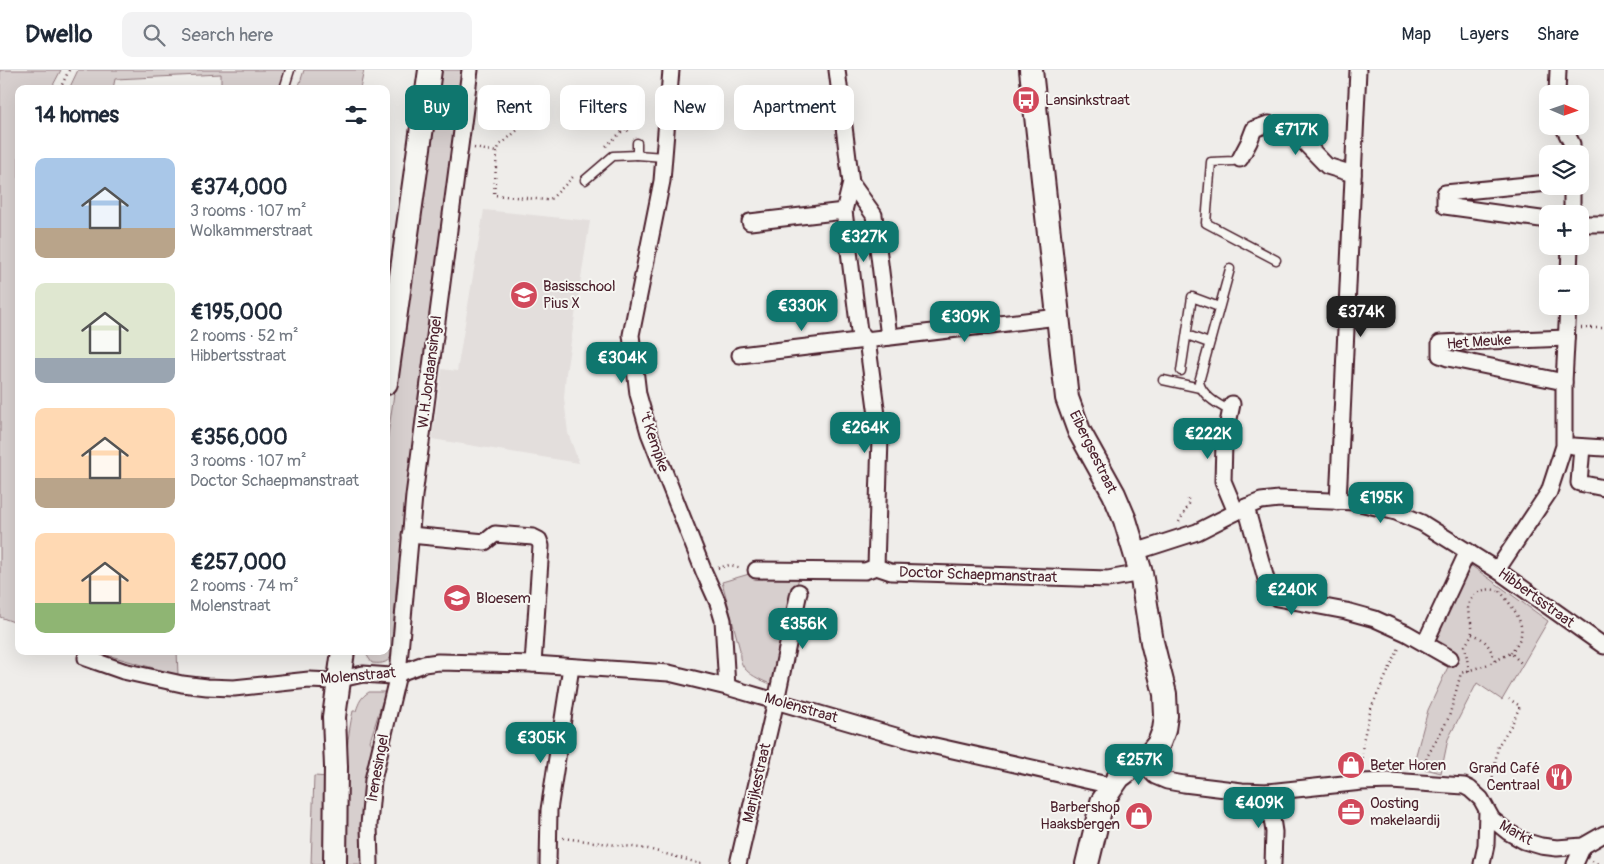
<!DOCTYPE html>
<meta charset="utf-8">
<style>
:root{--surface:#fff;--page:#f2f2f3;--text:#1f2937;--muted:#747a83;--line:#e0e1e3;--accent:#0f766e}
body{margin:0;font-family:Pangolin,sans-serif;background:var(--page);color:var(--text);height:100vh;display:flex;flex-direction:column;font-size:19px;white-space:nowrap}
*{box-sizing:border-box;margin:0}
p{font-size:16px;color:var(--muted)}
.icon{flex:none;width:28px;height:28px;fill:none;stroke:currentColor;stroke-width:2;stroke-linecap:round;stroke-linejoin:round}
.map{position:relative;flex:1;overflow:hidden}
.panel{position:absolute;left:15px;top:15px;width:375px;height:570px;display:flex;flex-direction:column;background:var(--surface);border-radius:10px;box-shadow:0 5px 20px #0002}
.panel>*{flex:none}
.top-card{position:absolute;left:405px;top:15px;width:475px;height:45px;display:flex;gap:10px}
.needle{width:32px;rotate:92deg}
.controls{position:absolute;left:1539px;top:15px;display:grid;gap:10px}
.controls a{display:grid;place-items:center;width:50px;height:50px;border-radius:10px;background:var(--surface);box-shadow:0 5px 20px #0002;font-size:25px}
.price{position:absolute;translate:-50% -42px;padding:0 11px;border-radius:10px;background:var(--accent);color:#fff;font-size:16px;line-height:32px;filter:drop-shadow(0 1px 2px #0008)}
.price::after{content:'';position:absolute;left:50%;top:30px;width:15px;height:11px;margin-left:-8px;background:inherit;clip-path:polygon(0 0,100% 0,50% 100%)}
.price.active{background:#222;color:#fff}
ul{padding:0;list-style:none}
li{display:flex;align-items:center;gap:15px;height:125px;padding:0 20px}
li span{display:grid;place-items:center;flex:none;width:140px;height:100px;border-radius:10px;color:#555}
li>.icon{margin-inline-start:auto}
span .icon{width:60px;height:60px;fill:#fffc;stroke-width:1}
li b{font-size:21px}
h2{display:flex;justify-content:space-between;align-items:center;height:60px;padding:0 20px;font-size:21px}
.chip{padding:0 18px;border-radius:10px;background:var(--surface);box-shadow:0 5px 20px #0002;font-size:18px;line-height:45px}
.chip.active{background:var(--accent);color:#fff}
header{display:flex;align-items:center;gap:30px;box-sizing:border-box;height:70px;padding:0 25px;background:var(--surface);border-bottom:1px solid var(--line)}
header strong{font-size:24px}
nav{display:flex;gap:28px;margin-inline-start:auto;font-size:18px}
.search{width:350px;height:45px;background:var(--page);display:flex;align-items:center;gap:12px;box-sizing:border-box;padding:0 18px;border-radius:10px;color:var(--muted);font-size:19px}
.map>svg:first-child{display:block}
.built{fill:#e3dedc}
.green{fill:#d7cfce;stroke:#90777c}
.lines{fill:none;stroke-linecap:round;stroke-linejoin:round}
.lane-casing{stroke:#4a1f2b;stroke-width:11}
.street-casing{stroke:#4a1f2b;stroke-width:19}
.secondary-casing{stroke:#4a1f2b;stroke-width:26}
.path{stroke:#4a1f2b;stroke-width:2.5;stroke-dasharray:1 4;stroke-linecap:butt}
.lane{stroke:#f6f6f2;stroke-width:8}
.street{stroke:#f6f6f2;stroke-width:15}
.secondary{stroke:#f6f6f2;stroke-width:22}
.labels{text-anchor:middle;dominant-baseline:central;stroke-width:4;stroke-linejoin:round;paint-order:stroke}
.poi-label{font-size:15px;fill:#4a1f2b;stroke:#f6f6f2;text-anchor:start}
.street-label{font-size:15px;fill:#4a1f2b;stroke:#f6f6f2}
</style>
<header>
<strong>Dwello</strong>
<div class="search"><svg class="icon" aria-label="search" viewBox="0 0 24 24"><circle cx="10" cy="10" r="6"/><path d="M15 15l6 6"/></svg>Search here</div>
<nav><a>Map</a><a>Layers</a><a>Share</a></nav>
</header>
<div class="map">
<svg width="1604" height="794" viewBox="0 0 1604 794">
<rect width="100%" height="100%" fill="#efedea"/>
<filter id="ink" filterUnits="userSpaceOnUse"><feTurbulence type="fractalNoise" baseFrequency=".02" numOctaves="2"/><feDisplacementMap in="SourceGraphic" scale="10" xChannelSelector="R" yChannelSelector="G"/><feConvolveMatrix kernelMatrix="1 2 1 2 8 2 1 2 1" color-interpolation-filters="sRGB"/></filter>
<g filter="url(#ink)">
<!-- built -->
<polygon class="built" points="484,140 590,151 566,303 564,328 568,363 579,393 432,369 442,299 457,301"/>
<!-- green -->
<g class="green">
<polygon points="0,0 61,0 51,19 19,19 19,554 0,547"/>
<polygon points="78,0 287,0 280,19 221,19 221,4 115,9 113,19 69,19"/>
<polygon points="304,0 364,0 360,19 298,19"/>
<path d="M 441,0 L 465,0 L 423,306 L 396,520 L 394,582 C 388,593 384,594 372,593 L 364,581 L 386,581 L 386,379 Z"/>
<polygon points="1469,494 1548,551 1502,630 1477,613 1448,669 1441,703 1413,696 1428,640 1454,584 1431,574"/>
<path d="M 756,502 L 800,504 L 794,526 L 779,618 C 761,609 737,604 740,580 L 722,512 Z"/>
<polygon points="93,581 177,581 178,605"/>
<path d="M 369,622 L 386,622 L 387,628 L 383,629 L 370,671 L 374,677 L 365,794 L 344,794 C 345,743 342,691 353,641 L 356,641 C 359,632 361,627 369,622 Z"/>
<polygon points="314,706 329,707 327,794 311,794"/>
</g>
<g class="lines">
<!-- lane casing -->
<g class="lane-casing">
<g id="lane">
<polyline points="284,19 290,0"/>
<polyline points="637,73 637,85 664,87"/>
<polyline points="1240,89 1233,91 1211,92 1206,153 1276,190"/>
<polyline points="585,110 613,86 637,85"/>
<path d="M 1230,199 L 1199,312 C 1202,326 1218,335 1231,341"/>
<polyline points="1187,265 1209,273"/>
<polyline points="1181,301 1192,227 1219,237"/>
<polyline points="1163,310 1200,318"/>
</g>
</g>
<!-- street casing -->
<g class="street-casing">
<g id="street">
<polyline points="671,0 662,111 631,265 638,324 649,363 704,502 718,533 723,550 727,617"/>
<polyline points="837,0 851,113 844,141 859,261 867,270 880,368 876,497"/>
<polyline points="1557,24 1558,0"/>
<polyline points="1563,56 1572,74 1572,84"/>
<polyline points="1240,89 1249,72 1254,59 1268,54 1281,56 1296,64 1327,96 1353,104"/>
<polyline points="851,113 874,145 889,267"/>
<polyline points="1548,113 1445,123 1445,136 1548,150"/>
<polyline points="1572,144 1572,116"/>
<polyline points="750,152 844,141"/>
<polyline points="1580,154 1604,154"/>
<polyline points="1569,204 1570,176"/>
<polyline points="740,285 1058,247"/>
<polyline points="1564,312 1448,288 1440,285 1440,273 1566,268"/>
<polyline points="1232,334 1224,373 1223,411 1236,442"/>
<polyline points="1573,376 1604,378"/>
<polyline points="1582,377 1579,413 1604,418"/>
<polyline points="1338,432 1358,0"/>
<polyline points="1246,437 1269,520 1277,528 1346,541 1375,549 1406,563 1450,588"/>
<polyline points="410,465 485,472 495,464 533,467 539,470 541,476 533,594"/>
<polyline points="1135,482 1197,462 1246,437 1261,431 1279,429 1356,432 1396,442 1422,453 1497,500 1604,576"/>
<polyline points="756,500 865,501 876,497 891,502 1108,509 1141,503"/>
<polyline points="1497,500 1549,422 1564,376 1564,312 1568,236"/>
<polyline points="1425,573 1468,481"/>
<polyline points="86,588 123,601 182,614 207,617 234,618 309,610 332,611 363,604 391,606 424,594 438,592 533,594 669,603 727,617 913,671 1112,716"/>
<polyline points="1141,691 1155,706 1167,711 1184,714 1242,721 1268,722 1362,712 1391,711 1464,716 1470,719 1481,729 1492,749 1508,762 1524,771 1541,776 1557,778 1583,776 1604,764"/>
<polyline points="1268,722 1274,762 1273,794"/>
<polyline points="370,794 369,755 373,710 398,604 414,426 470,0"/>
<polyline points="548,794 549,740 571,597"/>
<polyline points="738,794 776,631 799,522"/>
<polyline points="1482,794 1486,775 1487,741"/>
<polyline points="1575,794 1583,776"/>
</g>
</g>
<!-- secondary casing -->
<g class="secondary-casing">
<g id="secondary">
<polyline points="1031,0 1067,328 1079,361 1114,424 1125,450 1141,503 1152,572 1165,624 1166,646 1164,660 1159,673 1151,683 1119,707 1102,732 1087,794"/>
<polyline points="386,313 430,0"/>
<polyline points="335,794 336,697 334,647 343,581"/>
</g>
</g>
<!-- path -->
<g class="path">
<polyline points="60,19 69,0"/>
<polyline points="536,38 529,50 499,76 497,82 494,125 547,130 552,128 573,107"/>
<polyline points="606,76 626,58 630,64"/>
<polyline points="474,78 497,82"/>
<polyline points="1581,258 1604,258"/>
<polyline points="1179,452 1189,434 1188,429"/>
<polyline points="718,498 730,495 742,498"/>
<path d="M 1500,521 C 1509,533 1524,549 1521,565 C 1520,571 1514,578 1511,583"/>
<path d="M 1472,564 C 1485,568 1491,578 1495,591"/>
<path d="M 1469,601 L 1465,576 C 1468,571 1473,564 1472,557 C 1471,551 1468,545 1468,538 C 1469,523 1486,516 1498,521"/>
<polyline points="1361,698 1363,671 1371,638 1400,576"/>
<polyline points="1424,699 1427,687 1449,647 1461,603 1489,594 1511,583 1521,593"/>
<polyline points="1491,717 1498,676 1512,654 1520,636 1509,629"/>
<polyline points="563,768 648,779 702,794"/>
<polyline points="1592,791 1598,794"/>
</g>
<!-- lane -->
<use href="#lane" class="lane"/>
<!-- street -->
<use href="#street" class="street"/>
<!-- secondary -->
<use href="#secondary" class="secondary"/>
</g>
</g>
<!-- icons -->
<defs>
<g id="bus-disc" transform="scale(1.4375)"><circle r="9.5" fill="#d1495b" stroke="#f6f6f2"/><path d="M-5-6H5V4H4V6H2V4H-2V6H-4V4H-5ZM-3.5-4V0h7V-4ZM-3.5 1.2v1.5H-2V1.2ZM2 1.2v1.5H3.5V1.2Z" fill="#fff"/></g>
<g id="school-disc" transform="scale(1.4375)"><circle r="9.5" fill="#d1495b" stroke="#f6f6f2"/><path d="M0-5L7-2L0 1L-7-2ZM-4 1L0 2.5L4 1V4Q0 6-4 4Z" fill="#fff"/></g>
<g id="shop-disc" transform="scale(1.4375)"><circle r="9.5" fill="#d1495b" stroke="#f6f6f2"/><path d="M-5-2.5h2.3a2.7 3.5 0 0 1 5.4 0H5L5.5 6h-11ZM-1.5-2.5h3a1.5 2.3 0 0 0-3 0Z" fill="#fff"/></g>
<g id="restaurant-disc" transform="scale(1.4375)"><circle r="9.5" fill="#d1495b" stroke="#f6f6f2"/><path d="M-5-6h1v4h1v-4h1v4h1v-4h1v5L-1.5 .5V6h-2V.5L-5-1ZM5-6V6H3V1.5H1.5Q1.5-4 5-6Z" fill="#fff"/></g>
<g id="office-disc" transform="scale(1.4375)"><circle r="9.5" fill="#d1495b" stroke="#f6f6f2"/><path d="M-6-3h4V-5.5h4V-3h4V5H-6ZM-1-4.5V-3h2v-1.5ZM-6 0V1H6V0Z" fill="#fff"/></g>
</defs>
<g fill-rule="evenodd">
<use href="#bus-disc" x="1026" y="30"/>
<use href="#school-disc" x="524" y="225"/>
<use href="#school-disc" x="457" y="528"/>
<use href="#shop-disc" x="1351" y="695"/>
<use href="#restaurant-disc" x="1559" y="707"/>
<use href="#office-disc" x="1351" y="742"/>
<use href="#shop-disc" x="1139" y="746"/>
</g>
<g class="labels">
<!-- poi labels -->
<g class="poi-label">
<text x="1045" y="30">Lansinkstraat</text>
<text x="543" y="216">Basisschool<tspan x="543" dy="17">Pius X</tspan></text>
<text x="476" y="528">Bloesem</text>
<text x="1370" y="695">Beter Horen</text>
<text x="1540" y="698" text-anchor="end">Grand Café<tspan x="1540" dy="17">Centraal</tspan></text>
<text x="1370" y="733">Oosting<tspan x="1370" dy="17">makelaardij</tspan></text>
<text x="1120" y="737" text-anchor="end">Barbershop<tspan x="1120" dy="17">Haaksbergen</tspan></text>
</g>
<!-- street labels -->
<g class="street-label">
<text transform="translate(1479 272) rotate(-4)">Het Meuke</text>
<text transform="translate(430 302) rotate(-83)">W.H.Jordaansingel</text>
<text transform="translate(654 372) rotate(71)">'t Kempke</text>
<text transform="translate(1093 382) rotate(64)">Eibergsestraat</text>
<text transform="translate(978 505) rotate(2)">Doctor Schaepmanstraat</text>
<text transform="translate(1536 528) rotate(36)">Hibbertsstraat</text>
<text transform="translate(358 606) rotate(-5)">Molenstraat</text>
<text transform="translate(801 638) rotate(16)">Molenstraat</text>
<text transform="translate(378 698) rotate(-80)">Irenesingel</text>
<text transform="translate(757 713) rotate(-77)">Marijkestraat</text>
<text transform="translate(1516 763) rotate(29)">Markt</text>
</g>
</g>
</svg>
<div class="controls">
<a><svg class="needle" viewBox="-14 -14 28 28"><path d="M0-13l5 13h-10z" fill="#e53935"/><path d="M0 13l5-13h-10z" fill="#747a83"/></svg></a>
<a><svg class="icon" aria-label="layers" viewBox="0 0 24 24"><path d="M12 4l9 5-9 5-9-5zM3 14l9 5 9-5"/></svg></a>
<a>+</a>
<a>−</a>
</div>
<b class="price" style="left:1296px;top:86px">€717K</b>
<b class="price" style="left:864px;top:193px">€327K</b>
<b class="price" style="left:802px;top:262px">€330K</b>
<b class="price active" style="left:1361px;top:268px">€374K</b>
<b class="price" style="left:965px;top:273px">€309K</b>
<b class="price" style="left:622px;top:314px">€304K</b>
<b class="price" style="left:865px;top:384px">€264K</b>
<b class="price" style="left:1208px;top:390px">€222K</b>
<b class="price" style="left:1381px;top:454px">€195K</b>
<b class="price" style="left:1292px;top:546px">€240K</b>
<b class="price" style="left:803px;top:580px">€356K</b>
<b class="price" style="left:541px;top:694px">€305K</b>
<b class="price" style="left:1139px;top:716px">€257K</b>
<b class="price" style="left:1259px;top:759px">€409K</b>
<div class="top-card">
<a class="chip active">Buy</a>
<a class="chip">Rent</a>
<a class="chip">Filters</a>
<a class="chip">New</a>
<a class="chip">Apartment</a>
</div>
<section class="panel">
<h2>14 homes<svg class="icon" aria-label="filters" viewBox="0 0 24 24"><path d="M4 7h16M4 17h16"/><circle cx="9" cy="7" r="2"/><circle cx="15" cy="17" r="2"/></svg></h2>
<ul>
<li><span style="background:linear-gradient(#a9c7e8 70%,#b9a48a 0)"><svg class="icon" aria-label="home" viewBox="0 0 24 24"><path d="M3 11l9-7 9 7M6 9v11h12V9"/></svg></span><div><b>€374,000</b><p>3 rooms · 107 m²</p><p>Wolkammerstraat</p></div></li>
<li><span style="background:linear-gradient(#dfe7d0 75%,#9aa5b1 0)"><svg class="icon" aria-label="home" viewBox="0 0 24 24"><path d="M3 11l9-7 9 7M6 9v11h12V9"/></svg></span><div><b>€195,000</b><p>2 rooms · 52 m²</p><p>Hibbertsstraat</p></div></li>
<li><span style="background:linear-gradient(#ffd9b3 70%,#b9a48a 0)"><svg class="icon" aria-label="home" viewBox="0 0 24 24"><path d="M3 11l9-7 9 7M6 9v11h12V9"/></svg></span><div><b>€356,000</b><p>3 rooms · 107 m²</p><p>Doctor Schaepmanstraat</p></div></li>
<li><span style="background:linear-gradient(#ffd9b3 70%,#8fb573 0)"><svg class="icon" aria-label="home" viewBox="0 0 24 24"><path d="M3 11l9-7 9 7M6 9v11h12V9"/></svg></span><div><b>€257,000</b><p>2 rooms · 74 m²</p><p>Molenstraat</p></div></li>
</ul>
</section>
</div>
